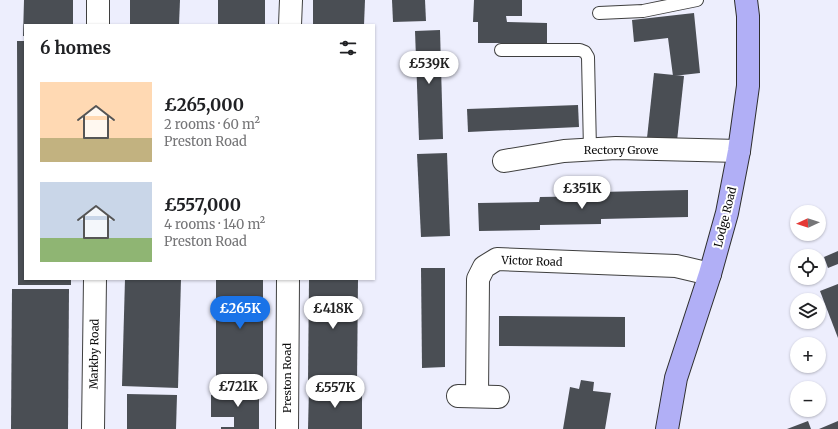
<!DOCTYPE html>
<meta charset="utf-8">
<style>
:root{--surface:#fff;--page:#f6f6f6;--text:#202124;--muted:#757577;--accent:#1a73e8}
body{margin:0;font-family:Merriweather,serif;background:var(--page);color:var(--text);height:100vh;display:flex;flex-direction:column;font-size:15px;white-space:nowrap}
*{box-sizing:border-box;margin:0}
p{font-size:13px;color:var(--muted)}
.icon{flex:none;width:22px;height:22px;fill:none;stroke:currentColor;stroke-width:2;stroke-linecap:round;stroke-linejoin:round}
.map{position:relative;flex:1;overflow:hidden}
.sheet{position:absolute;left:24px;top:24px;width:351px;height:256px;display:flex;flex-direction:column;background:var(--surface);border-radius:0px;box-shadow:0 1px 3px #0004}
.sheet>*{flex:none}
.needle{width:26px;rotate:267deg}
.fabs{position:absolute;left:790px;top:205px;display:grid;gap:8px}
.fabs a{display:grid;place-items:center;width:36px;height:36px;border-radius:50%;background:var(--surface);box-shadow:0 1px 3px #0004;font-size:20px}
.price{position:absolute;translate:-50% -34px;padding:0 9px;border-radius:14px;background:#fff;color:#222;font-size:13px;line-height:26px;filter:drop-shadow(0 1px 2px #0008)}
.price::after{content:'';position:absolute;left:50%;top:24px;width:12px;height:9px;margin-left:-6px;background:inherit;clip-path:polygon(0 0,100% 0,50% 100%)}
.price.selected{background:var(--accent);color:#fff}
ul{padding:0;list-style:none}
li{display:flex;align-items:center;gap:12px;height:100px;padding:0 16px}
li span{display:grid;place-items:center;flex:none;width:112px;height:80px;border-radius:0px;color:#555}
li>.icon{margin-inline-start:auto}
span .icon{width:48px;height:48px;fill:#fffc;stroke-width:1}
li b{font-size:17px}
h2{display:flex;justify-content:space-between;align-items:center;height:48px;padding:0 16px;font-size:17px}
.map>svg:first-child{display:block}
.building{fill:#4a4e54}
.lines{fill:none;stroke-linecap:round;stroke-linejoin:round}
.lane-casing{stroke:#3f3f3f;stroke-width:14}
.street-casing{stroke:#3f3f3f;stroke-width:24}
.secondary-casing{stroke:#2e2e2e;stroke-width:24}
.lane{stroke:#fff;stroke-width:12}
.street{stroke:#fff;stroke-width:22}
.secondary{stroke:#b1aff6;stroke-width:22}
.labels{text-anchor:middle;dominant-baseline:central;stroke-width:4;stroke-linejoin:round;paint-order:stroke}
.street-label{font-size:11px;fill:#0c0c0c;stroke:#fff}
</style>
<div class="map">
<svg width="838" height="429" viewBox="0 0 838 429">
<rect width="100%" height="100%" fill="#edeefd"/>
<!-- building -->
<g class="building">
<polygon points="24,0 73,0 73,25 25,25 25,36 23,36"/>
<polygon points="130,0 180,0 179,25 130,25"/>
<rect x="218" y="0" width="47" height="25"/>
<polygon points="313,0 365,0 364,25 313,25"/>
<polygon points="392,0 425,0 426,21 393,22"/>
<polygon points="474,0 522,0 522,16 506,16 507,22 547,23 547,43 478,43 478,22 473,22"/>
<polygon points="694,13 700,73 673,76 668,38 634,42 632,20"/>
<polygon points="440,30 443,139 419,140 415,31"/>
<polygon points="17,41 25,41 25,279 71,279 71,285 18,285"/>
<polygon points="654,73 684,76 677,141 647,138"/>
<polygon points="578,105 579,127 468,132 467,109"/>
<polygon points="447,153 450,236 421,237 417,154"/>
<polygon points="688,190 688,217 601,219 601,224 540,225 540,230 479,231 478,203 539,202 540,197 601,196 600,192"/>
<polygon points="838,251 838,264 828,268 824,257"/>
<polygon points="421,268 445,268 445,367 422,368"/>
<polygon points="125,279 181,279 178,388 122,386"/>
<rect x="216" y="279" width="47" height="101"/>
<polygon points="309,279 358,279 357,382 308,382"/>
<polygon points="838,284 838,338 820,291"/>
<polygon points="12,289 69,289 68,429 11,429"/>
<polygon points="499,316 625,317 625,347 499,346"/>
<polygon points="581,380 594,382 593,391 611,393 605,429 563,429 570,387 579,389"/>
<polygon points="309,388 362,389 362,429 308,429"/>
<polygon points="234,389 259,389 259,429 221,429 221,427 234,427 234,417 211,417 211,395 234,395"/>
<polygon points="127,394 177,395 176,429 127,429"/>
<polygon points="808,421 811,429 787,429"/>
<polygon points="838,421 838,429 819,429"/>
</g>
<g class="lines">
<!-- lane casing -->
<g class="lane-casing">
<g id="lane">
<polyline points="599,13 643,11 697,0"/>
<polyline points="501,50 580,50 585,52 588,57 590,150"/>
</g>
</g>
<!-- street casing -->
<g class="street-casing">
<g id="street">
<polyline points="98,25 98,0"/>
<polyline points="290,25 291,0"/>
<polyline points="504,161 564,151 616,148 739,151"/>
<polyline points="458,396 498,397"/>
<polyline points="477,396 478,279 484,267 497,259 676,266 710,274"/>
<polyline points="93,429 95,279"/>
<polyline points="287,429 288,279"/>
</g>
</g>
<!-- secondary casing -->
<g class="secondary-casing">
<polyline id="secondary" points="667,429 676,378 710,274 727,213 739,151 748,86 748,16 746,0"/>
</g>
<!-- lane -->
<use href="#lane" class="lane"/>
<!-- street -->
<use href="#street" class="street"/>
<!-- secondary -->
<use href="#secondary" class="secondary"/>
</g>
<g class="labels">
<!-- street labels -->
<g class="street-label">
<text x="621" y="150">Rectory Grove</text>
<text transform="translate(725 217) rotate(-76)">Lodge Road</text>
<text transform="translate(532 261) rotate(2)">Victor Road</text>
<text transform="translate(94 354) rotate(-89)">Markby Road</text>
<text transform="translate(287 378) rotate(-90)">Preston Road</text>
</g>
</g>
</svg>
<div class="fabs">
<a><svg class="needle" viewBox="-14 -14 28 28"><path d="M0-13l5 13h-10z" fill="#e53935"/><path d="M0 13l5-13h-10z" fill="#757577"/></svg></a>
<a><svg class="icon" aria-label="locate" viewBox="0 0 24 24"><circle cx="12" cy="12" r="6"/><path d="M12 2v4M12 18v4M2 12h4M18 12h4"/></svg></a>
<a><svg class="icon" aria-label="layers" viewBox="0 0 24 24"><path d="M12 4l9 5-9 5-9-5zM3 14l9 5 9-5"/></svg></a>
<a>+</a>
<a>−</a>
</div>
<b class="price" style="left:429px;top:85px">£539K</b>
<b class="price" style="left:582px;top:210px">£351K</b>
<b class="price selected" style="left:240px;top:330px">£265K</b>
<b class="price" style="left:333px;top:330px">£418K</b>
<b class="price" style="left:238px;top:408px">£721K</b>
<b class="price" style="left:335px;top:409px">£557K</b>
<section class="sheet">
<h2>6 homes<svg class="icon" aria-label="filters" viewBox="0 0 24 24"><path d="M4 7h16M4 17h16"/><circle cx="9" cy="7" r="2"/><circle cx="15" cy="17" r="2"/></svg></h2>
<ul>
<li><span style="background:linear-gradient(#ffd9b3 70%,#c2b280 0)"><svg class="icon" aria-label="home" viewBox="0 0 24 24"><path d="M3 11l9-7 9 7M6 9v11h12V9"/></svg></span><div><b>£265,000</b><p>2 rooms · 60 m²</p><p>Preston Road</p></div></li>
<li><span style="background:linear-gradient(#c9d6e8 70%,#8fb573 0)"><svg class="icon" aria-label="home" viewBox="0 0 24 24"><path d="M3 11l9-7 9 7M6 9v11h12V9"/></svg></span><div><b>£557,000</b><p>4 rooms · 140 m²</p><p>Preston Road</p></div></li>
</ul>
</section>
</div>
